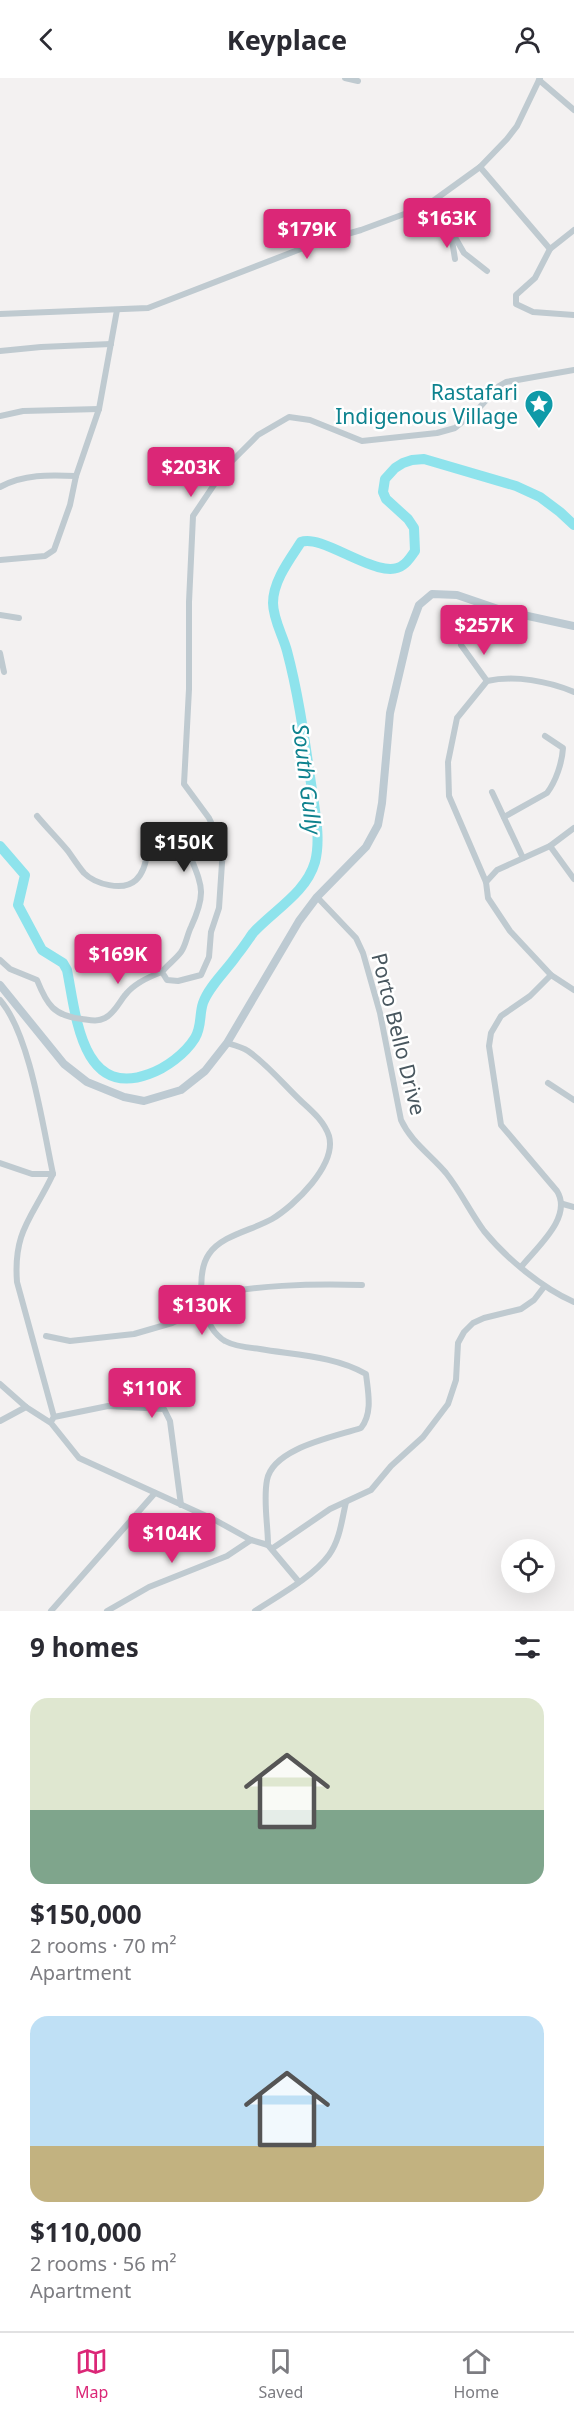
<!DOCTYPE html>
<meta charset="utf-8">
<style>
:root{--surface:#fff;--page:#f2f2f3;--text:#2b2b33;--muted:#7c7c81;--line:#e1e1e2;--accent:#db2777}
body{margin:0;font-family:"Noto Sans",sans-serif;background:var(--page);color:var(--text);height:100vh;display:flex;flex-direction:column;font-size:22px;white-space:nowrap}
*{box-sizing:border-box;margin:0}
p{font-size:20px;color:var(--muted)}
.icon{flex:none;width:33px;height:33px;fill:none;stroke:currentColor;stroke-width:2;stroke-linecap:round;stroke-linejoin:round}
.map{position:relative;height:1533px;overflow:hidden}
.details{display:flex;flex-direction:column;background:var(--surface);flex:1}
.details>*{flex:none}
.tools{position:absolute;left:501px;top:1461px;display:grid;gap:12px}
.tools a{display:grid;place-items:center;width:54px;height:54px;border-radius:50%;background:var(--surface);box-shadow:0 6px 24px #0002;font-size:30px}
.price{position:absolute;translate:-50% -51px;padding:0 14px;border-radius:6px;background:var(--accent);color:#fff;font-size:20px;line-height:39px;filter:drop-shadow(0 2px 3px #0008)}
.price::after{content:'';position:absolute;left:50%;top:36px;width:18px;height:14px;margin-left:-9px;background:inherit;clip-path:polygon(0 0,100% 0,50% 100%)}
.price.selected{background:#222;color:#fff}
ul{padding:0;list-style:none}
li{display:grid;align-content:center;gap:12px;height:318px;padding:0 30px}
li span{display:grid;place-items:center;height:186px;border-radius:18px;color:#555}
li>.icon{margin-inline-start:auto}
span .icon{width:108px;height:108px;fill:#fffc;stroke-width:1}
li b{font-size:26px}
h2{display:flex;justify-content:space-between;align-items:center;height:72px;padding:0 30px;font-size:26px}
header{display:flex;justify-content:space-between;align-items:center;height:78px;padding:0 30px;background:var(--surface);font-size:27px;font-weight:700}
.tab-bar{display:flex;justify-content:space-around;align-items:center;height:84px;border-top:2px solid var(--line);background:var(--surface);font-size:16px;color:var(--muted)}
.tab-bar a{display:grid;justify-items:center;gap:3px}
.tab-bar .selected{color:var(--accent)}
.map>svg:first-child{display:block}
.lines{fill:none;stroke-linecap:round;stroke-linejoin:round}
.river{stroke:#8ee3ec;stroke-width:10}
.street{stroke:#bfcad0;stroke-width:6}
.secondary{stroke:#bdcad2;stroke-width:8}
.labels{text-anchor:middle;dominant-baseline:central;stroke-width:5;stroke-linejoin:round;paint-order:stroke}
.culture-label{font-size:21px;fill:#0d838f;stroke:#fff;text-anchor:end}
.street-label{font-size:21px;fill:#49575f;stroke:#fff}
.water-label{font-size:22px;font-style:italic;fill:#0e828e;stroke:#fff}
</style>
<header><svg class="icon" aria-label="back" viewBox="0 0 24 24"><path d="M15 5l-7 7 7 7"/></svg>Keyplace<svg class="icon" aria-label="person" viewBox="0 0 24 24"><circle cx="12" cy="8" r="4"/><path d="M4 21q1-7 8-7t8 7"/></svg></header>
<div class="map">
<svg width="574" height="1533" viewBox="0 0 574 1533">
<rect width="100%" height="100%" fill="#f3f1f1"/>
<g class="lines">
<!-- river -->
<path class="river" d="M 0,768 L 25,797 L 18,827 L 42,872 L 63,885 L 67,892 C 76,936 81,1021 149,996 C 166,990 185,976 195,960 C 202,948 199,937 203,925 C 209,908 227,892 237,877 C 243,870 248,862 253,855 C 274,832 306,815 315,784 C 321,761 315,734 312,712 C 305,665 299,618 287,573 C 283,558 273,541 273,525 C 273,503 290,481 301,464 C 323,455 381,505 403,487 C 408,484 412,477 415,473 L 414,450 L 408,441 L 386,421 L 383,414 L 385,401 L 395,390 L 403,385 L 412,382 L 424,381 L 516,408 L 540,419 L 560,434 L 574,447"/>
<!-- street -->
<g class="street">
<polyline points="345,0 358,3"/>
<polyline points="539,2 574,32"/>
<polyline points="480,89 550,171 574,152"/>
<polyline points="426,128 448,147 464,175 487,193"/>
<polyline points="451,156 455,181"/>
<polyline points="550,171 535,200 516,217 516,226 533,234 574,237"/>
<polyline points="0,236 148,230 316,165 361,152 426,128 480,89 507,61 517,48 540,0"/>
<polyline points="0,273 41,269 111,266"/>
<polyline points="0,338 23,333 99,331"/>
<path d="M 0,409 C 24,396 49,397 76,398"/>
<polyline points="0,482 45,478 54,472 70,427 76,398 99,331 117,232"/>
<polyline points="0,537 19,540"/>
<polyline points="461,567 487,603"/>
<polyline points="0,575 4,594"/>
<path d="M 574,614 C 548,603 515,597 487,603 L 457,640 L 448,684 L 449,718 L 486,804 L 488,820 L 510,853 L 551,897 L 574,912"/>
<polyline points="492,714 523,780"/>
<path d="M 37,738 C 47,750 58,761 68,773 C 73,780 78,788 84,795 C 95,806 123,814 136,802 C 150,789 144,766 158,753 C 174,752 183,760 189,775 C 202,808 207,814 191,849 C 187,857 186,867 181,874 C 175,882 167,887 162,894 L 167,902 L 178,903 L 201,897 L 209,879 L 211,854 L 219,830 L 223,770 L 209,740 L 184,706 L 189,611 L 189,524 L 193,438 L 226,389 L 258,357 L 289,339 L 310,342 L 362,363 L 437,355 L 455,350 L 479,330 L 499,308 L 506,304 L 574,292"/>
<path d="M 504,739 L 547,715 C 556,703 562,685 563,670 L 545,658"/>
<polyline points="550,768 574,801"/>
<polyline points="486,804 497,792 550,768 574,750"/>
<path d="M 317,819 L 356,860 L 363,875 L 380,935 L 401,1042 C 411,1064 431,1077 446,1095 C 461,1114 470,1134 484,1153 C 506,1180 542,1210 574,1224"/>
<path d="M 0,882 L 10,891 L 37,902 C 47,927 54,938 82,941 C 90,942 97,944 105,940 C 115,935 119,924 126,916 C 135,905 148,899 162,894"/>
<path d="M 0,922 C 30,956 43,1050 53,1096 C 33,1139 13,1152 17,1204 L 54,1339"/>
<path d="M 227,965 C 234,967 242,969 248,973 C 267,986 284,1007 301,1023 C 312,1033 324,1043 329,1058 C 337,1087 294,1128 272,1141 C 253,1152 222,1157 209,1176 C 197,1193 200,1233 212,1250 C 214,1254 221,1261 225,1263 C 234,1268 250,1270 260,1271 C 295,1277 335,1278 366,1296 C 368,1314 373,1335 361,1350 C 334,1359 273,1370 267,1402 C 263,1422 268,1447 268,1467"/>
<polyline points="548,1005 574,1022"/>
<polyline points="0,1085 32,1096 53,1096"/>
<polyline points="563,1126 574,1129"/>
<path d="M 521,1189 C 537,1169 573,1139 557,1113 L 501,1047 L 489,968 L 491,955 L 501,938 L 530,918 L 551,897"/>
<path d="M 203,1217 C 259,1208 305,1205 362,1207"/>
<polyline points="46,1258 70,1263 134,1256 172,1245 204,1230"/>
<polyline points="0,1306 26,1329 51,1345 79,1380 215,1442 251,1462 268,1467 299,1504"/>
<polyline points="52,1342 54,1339 108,1328 164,1331 170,1343 181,1427"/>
<polyline points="0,1343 26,1329"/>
<polyline points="273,1470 330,1431 371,1412 391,1388 423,1359 448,1326 456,1302 458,1265 464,1254 473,1245 484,1240 521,1231 534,1222 544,1209"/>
<polyline points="51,1533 155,1415"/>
<polyline points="107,1533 149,1509 227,1478 251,1462"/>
<path d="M 255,1533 C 278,1518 313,1499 329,1477 C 340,1462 342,1441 346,1424"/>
</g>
<!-- secondary -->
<polyline class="secondary" points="0,907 64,986 87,1004 124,1019 144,1023 181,1012 205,993 227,965 299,843 317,819 366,769 378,747 382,725 390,635 409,554 419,527 432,516 457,517 501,532 574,548"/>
</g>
<!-- icons -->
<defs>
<g id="sight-pin" transform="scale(1.5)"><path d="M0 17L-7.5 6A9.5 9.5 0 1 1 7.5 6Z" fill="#0f9aa8" stroke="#fff"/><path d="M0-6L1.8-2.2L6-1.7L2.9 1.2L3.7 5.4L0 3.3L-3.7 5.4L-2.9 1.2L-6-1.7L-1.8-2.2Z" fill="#fff"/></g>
</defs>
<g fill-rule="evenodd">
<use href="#sight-pin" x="539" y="326"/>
</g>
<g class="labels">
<!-- culture labels -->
<g class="culture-label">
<text x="518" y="314">Rastafari<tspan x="518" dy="24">Indigenous Village</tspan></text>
</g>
<!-- street labels -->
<g class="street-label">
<text transform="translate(399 956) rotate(76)">Porto Bello Drive</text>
</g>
<!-- water labels -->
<g class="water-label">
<text transform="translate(308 701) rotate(83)">South Gully</text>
</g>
</g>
</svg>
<div class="tools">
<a><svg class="icon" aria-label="locate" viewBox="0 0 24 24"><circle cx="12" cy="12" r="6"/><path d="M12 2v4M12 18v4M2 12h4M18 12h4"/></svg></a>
</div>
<b class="price" style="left:447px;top:171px">$163K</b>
<b class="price" style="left:307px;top:182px">$179K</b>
<b class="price" style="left:191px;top:420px">$203K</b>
<b class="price" style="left:484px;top:578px">$257K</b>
<b class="price selected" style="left:184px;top:795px">$150K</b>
<b class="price" style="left:118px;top:907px">$169K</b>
<b class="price" style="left:202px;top:1258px">$130K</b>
<b class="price" style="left:152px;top:1341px">$110K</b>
<b class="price" style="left:172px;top:1486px">$104K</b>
</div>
<section class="details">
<h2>9 homes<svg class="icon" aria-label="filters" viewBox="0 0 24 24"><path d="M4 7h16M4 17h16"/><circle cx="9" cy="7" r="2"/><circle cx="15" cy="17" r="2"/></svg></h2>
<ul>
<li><span style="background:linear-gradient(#dfe7d0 60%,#7fa58c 0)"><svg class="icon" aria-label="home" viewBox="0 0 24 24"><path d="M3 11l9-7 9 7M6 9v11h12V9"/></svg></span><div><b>$150,000</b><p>2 rooms · 70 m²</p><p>Apartment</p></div></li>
<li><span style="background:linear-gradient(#bfe0f5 70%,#c2b280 0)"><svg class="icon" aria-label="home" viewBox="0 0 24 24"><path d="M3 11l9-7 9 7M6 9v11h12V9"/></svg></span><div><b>$110,000</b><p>2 rooms · 56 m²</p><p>Apartment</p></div></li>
</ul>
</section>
<nav class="tab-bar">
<a class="selected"><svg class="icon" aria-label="map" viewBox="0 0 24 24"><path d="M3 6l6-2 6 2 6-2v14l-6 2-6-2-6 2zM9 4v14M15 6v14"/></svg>Map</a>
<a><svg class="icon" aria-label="saved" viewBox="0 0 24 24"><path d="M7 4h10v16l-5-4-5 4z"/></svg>Saved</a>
<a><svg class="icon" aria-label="home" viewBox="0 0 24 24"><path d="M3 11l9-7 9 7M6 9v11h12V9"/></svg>Home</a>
</nav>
